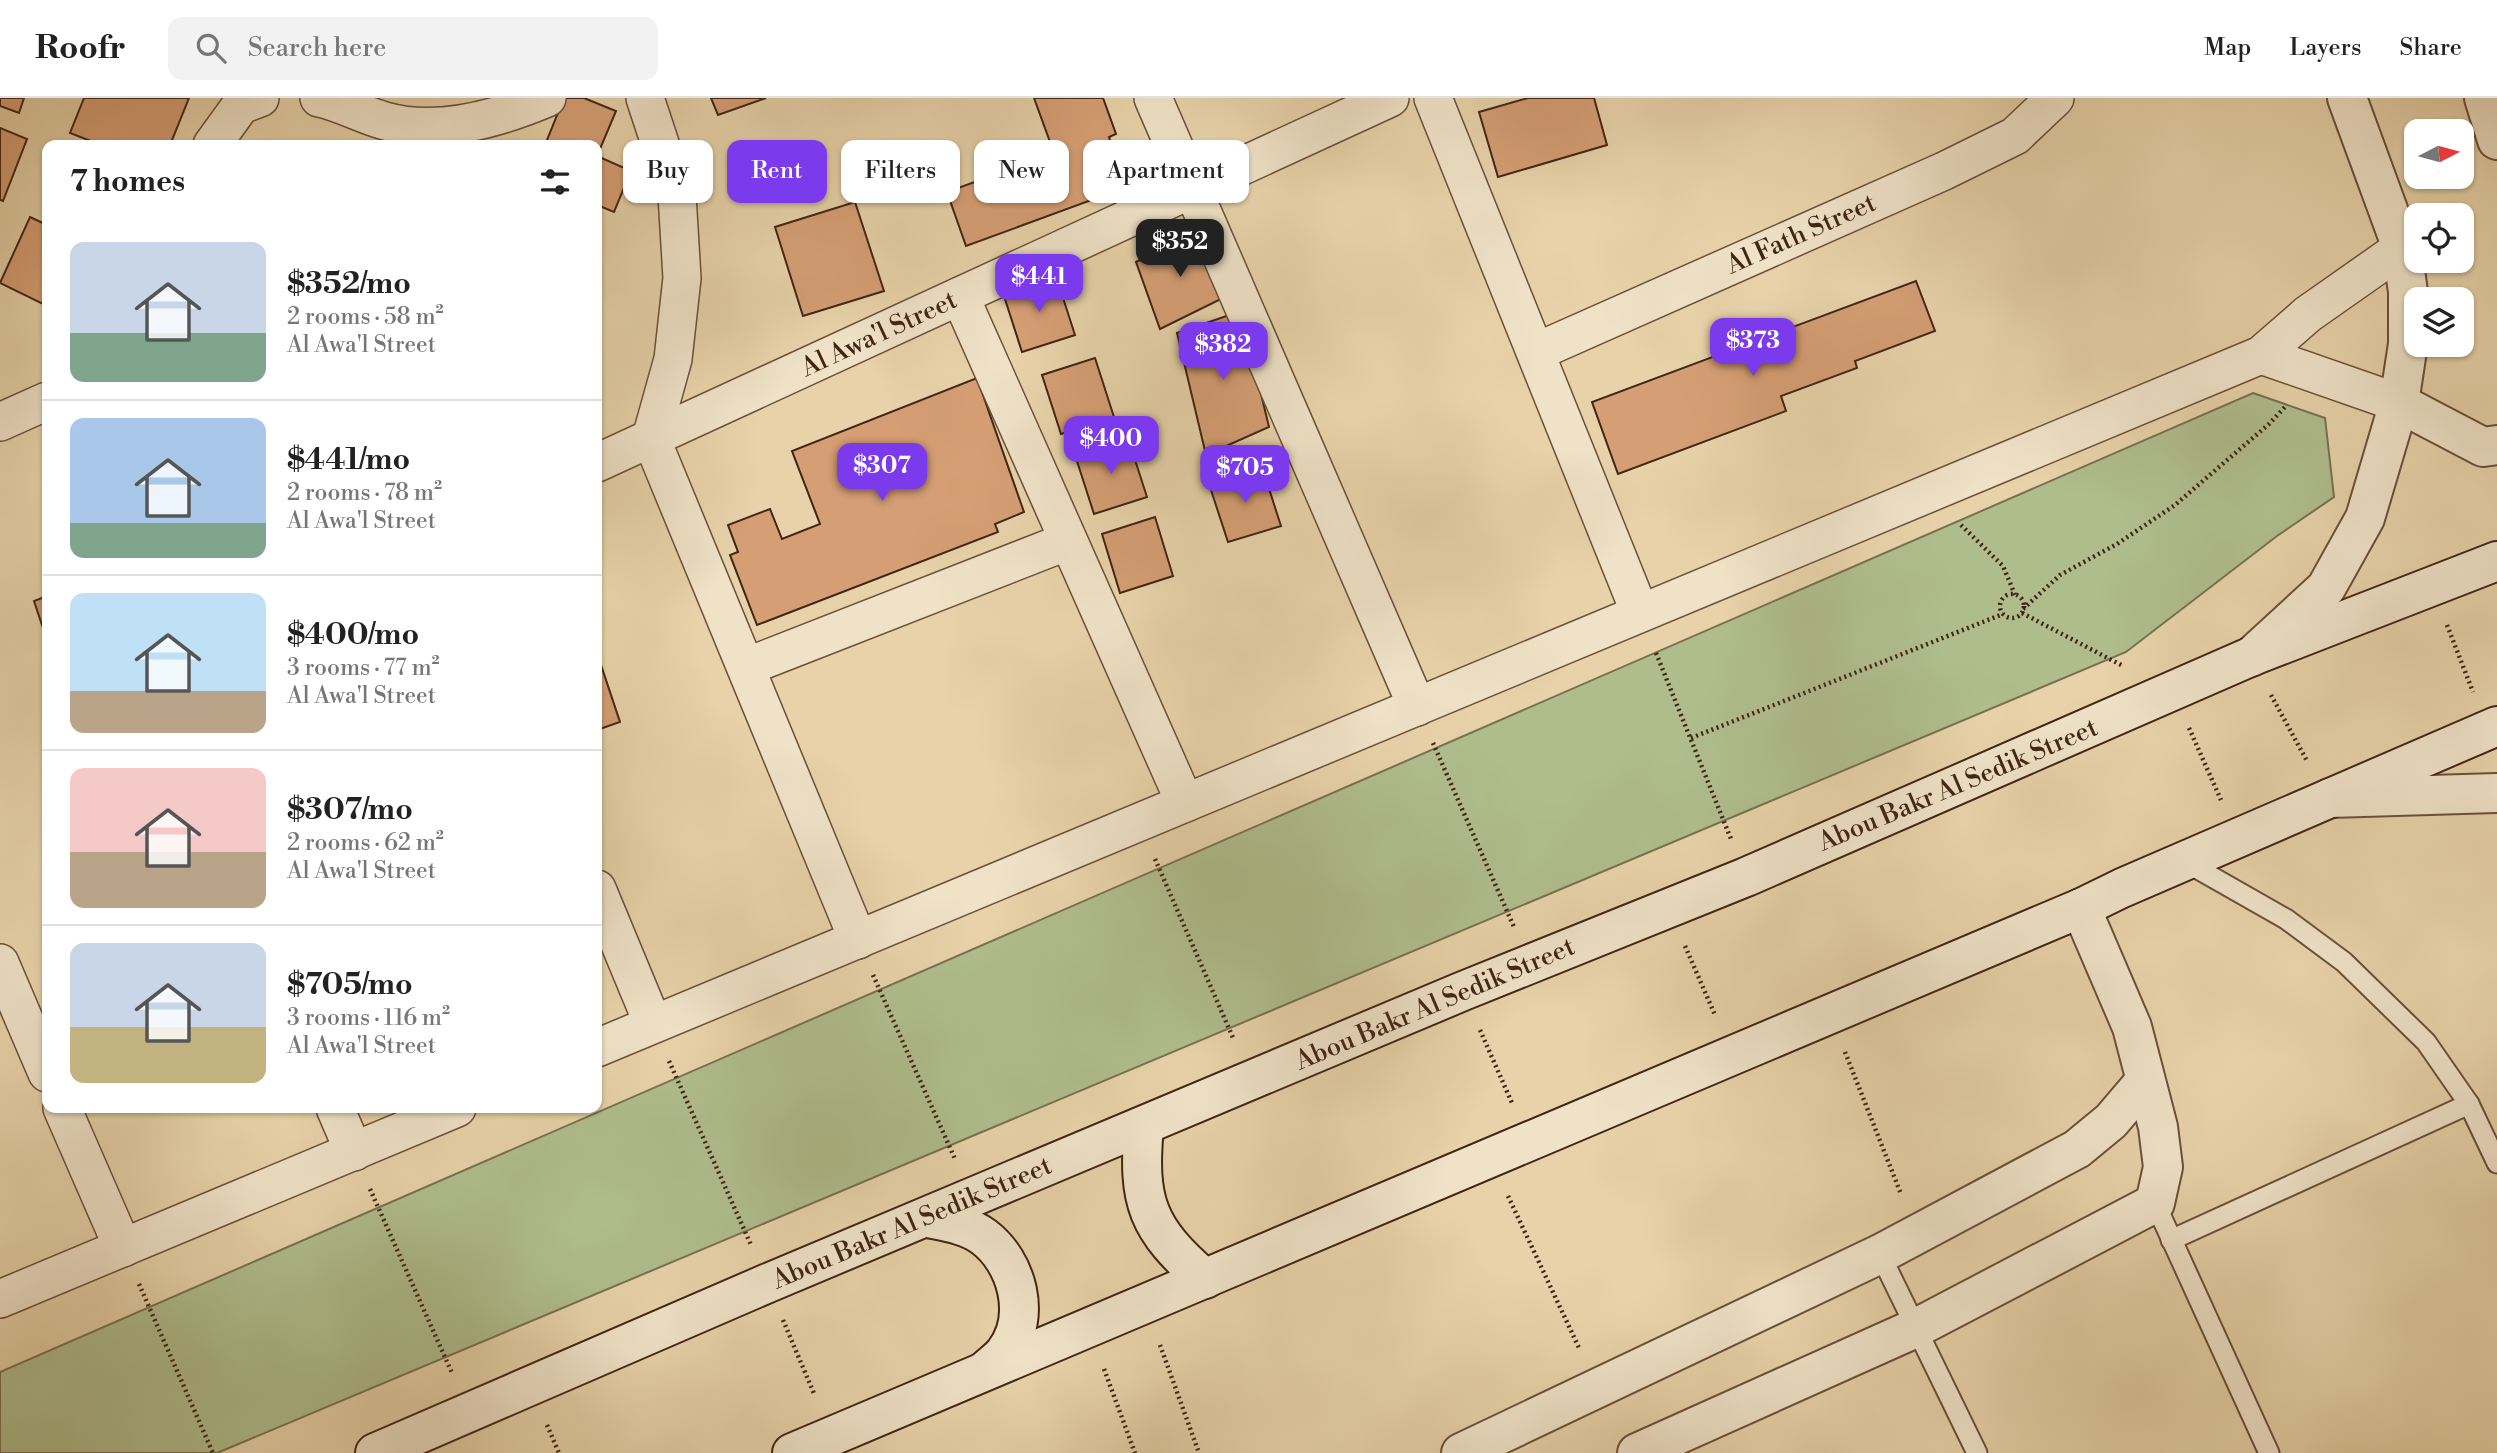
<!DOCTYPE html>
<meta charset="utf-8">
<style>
:root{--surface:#fff;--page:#f2f2f2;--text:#222;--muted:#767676;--line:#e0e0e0;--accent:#7c3aed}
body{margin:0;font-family:"Libre Bodoni",serif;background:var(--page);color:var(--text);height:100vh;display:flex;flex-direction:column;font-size:26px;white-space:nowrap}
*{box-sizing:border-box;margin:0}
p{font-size:23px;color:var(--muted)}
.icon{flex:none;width:38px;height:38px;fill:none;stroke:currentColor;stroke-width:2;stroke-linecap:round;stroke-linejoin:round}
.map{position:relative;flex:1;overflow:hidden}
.details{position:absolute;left:42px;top:42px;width:560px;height:973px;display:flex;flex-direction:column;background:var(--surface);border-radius:14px;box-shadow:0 2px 5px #0004}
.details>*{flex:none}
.top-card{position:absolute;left:623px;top:42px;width:665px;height:63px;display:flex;gap:14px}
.needle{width:46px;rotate:84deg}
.buttons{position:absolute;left:2404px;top:21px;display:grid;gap:14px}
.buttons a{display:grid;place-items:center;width:70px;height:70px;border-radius:14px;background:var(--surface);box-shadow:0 2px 5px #0004;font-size:35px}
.price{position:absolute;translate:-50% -60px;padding:0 16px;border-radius:14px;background:var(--accent);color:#fff;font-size:23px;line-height:46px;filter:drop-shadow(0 2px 4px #0008)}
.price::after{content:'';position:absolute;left:50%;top:42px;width:21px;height:16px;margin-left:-10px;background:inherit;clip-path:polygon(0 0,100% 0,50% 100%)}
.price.selected{background:#222;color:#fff}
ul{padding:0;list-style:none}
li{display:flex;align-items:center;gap:21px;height:175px;padding:0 28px}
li+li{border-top:2px solid var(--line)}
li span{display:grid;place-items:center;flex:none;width:196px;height:140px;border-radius:14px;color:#555}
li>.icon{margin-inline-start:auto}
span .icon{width:84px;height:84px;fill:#fffc;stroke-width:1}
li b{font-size:30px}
h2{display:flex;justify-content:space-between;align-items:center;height:84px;padding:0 28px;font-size:30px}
.tag{padding:0 24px;border-radius:14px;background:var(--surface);box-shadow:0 2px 5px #0004;font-size:24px;line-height:63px}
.tag.selected{background:var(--accent);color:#fff}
header{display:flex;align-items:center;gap:42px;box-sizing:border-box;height:98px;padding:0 35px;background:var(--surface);border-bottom:2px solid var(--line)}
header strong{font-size:33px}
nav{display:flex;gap:38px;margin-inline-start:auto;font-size:24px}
.search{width:490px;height:63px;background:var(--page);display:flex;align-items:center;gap:18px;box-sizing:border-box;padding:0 24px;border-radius:14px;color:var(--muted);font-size:26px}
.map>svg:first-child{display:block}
.green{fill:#afbd8d;stroke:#787150;stroke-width:2}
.building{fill:#d59e74;stroke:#412514;stroke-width:2}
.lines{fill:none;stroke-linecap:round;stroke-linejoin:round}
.service-casing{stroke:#6a5039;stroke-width:23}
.minor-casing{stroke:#6a5039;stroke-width:40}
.tertiary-casing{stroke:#6a5039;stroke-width:42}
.secondary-casing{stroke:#412514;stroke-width:42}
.path{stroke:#412514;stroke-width:4.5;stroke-dasharray:2 3.5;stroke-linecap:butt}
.service{stroke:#efe2c7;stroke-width:19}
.minor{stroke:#efe2c7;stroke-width:37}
.tertiary{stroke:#efe2c7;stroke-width:38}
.secondary{stroke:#efe2c7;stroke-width:38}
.labels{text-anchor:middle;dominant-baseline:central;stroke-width:5;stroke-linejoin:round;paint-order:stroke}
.street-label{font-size:26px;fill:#412514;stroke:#efe2c7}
</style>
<header>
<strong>Roofr</strong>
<div class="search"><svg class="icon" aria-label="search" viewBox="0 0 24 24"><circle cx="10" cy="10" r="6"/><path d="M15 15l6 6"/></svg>Search here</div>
<nav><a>Map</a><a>Layers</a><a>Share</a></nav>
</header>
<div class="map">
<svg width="2497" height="1355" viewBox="0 0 2497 1355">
<rect width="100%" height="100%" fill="#e7d2a9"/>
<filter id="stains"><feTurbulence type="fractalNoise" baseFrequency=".00286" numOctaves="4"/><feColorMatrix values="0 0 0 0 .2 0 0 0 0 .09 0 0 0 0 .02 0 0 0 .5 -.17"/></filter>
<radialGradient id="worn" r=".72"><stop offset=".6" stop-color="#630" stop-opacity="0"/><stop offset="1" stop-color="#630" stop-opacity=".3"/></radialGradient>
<!-- green -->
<polygon class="green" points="2253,295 2325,320 2334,399 2277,438 2126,554 217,1355 0,1355 0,1274"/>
<!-- building -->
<g class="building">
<polygon points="0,0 24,0 19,15 0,8"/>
<polygon points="84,0 189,0 170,47 101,47 70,35"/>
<polygon points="564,0 584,0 616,13 597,58 631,73 614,114 597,107 597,47 545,47"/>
<polygon points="711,0 766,0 718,17"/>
<polygon points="1034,0 1103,0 1116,36 1109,39 1127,89 966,148 947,94 1054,55"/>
<polygon points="1528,0 1594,0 1607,47 1498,79 1479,14"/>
<polygon points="0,30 27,41 3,103 0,102"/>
<polygon points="855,104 884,193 803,218 775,129"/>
<polygon points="30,119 47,127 47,208 0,185"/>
<polygon points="1201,129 1223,200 1160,231 1136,164"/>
<polygon points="1056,178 1075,237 1022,254 1003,195"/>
<polygon points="1916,183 1935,233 1855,263 1857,270 1781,298 1786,313 1618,376 1592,304"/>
<polygon points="1241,213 1269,329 1206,357 1177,235"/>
<polygon points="1095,260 1114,319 1061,336 1042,277"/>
<polygon points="977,280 1024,414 995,426 998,434 757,527 730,457 738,454 728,427 770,411 782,441 820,426 792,353"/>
<polygon points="1128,340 1147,399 1094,416 1075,357"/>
<polygon points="1262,369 1281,428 1228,444 1209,386"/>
<polygon points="1155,419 1173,478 1120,495 1102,436"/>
<polygon points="47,498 47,542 34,503"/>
<polygon points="597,555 620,624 597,632"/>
</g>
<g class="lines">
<!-- service casing -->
<g class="service-casing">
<g id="service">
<polyline points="2184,763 2286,821 2344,864 2426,944 2469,1006 2497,1065"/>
<polyline points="2155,1105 2269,1355"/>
<polyline points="2171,1142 2469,1006"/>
<polyline points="1880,1156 1977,1355"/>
</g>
</g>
<!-- minor casing -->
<g class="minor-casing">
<g id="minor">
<path d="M 319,0 C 342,5 363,17 385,23 C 438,38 497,21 547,0"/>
<polyline points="645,0 677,97 682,180 673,261 651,340 858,842"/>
<polyline points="1153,0 1417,609"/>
<polyline points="1433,0 1640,515"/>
<polyline points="212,47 241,7 260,0"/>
<polyline points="960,198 1185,705"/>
<polyline points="1536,254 1944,73 2015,38 2055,0"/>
<polyline points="2261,257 2399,305"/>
<polyline points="0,324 47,303"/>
<polyline points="597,365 1390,0"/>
<polyline points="746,569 1068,443"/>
<polyline points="597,791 653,926"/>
<polyline points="0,865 47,975"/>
<polyline points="597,950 2261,257 2308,216 2402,150"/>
<polyline points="62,1010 123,1150"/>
<polyline points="335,1010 354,1054"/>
<polyline points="0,1201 457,1010"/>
</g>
</g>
<!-- tertiary casing -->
<g class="tertiary-casing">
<g id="tertiary">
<polyline points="2484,0 2497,42"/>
<polyline points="2399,305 2483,349 2497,347"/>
<polyline points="2251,559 2326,490 2365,420 2399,305 2408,246 2408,194 2402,150 2347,0"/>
<polyline points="2330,700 2497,695"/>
<polyline points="1461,1355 1880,1156 2077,1051 2111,1023 2145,983"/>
<polyline points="1637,1355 1918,1229 2155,1105 2163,1069 2158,1029 2132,929 2081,810"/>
</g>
</g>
<!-- secondary casing -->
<g class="secondary-casing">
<g id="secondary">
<path d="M 1144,1028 C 1137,1104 1147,1131 1205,1181"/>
<path d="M 928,1120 C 947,1124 968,1127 984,1139 C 1017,1164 1032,1218 1005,1254 C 1000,1261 992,1266 986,1272"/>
<polyline points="375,1355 768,1185 1463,893 1746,779 2250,559 2497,463"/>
<polyline points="792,1355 2081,810 2122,790 2497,628"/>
</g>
</g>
<!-- path -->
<g class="path">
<polyline points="1961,427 2003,468 2015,497"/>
<circle cx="2012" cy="508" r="12"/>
<polyline points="2023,511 2060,477 2117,446 2175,407 2269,326 2285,309"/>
<polyline points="2022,515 2123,568"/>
<polyline points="2447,527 2473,594"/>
<polyline points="1656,555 1731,741"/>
<polyline points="2271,597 2307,663"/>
<polyline points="2189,630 2221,702"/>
<polyline points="1691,640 2003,516"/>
<polyline points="1433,645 1514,829"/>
<polyline points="1155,761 1234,942"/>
<polyline points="1685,848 1715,917"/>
<polyline points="873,877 955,1061"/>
<polyline points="1480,932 1512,1005"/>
<polyline points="1845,954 1901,1096"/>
<polyline points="669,963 751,1147"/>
<polyline points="370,1091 452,1275"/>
<polyline points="1508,1098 1580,1252"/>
<polyline points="139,1186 213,1355"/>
<polyline points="783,1222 815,1298"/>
<polyline points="1160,1247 1199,1355"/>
<polyline points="1104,1271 1135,1355"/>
<polyline points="547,1327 559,1355"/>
</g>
<!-- service -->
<use href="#service" class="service"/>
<!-- minor -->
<use href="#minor" class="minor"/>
<!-- tertiary -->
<use href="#tertiary" class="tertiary"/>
<!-- secondary -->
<use href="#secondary" class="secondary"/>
</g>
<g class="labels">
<!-- street labels -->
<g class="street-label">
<text transform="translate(1801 136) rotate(-24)">Al Fath Street</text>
<text transform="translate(879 236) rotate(-25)">Al Awa'l Street</text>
<text transform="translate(1958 687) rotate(-23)">Abou Bakr Al Sedik Street</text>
<text transform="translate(1435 906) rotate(-23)">Abou Bakr Al Sedik Street</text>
<text transform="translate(912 1125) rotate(-23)">Abou Bakr Al Sedik Street</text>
</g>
</g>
<rect width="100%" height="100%" filter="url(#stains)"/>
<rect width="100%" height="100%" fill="url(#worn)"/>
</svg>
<div class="buttons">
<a><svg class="needle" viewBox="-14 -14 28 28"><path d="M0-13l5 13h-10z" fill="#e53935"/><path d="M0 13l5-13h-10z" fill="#767676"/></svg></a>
<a><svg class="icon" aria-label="locate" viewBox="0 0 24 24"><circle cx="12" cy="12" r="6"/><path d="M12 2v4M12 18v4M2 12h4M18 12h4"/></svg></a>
<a><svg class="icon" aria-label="layers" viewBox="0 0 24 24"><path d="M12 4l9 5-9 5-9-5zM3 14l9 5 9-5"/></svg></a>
</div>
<b class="price selected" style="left:1180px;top:181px">$352</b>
<b class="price" style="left:1039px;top:216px">$441</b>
<b class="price" style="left:1753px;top:280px">$373</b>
<b class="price" style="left:1223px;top:284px">$382</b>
<b class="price" style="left:1111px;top:378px">$400</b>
<b class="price" style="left:882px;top:405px">$307</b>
<b class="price" style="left:1245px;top:407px">$705</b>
<div class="top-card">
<a class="tag">Buy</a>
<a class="tag selected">Rent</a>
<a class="tag">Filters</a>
<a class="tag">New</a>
<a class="tag">Apartment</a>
</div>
<section class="details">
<h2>7 homes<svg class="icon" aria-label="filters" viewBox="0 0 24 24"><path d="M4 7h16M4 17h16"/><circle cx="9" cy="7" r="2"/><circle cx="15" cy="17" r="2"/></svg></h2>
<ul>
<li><span style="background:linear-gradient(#c9d6e8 65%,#7fa58c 0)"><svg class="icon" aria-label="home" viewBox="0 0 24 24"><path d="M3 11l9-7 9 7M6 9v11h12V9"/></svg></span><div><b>$352/mo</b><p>2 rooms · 58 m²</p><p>Al Awa'l Street</p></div></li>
<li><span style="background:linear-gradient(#a9c7e8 75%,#7fa58c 0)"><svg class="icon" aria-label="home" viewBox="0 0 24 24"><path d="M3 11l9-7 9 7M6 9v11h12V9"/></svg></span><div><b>$441/mo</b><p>2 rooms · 78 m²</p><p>Al Awa'l Street</p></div></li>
<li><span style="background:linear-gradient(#bfe0f5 70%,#b9a48a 0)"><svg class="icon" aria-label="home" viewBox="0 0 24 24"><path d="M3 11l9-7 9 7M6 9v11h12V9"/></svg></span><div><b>$400/mo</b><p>3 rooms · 77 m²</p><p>Al Awa'l Street</p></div></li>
<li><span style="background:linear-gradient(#f6c9c9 60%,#b9a48a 0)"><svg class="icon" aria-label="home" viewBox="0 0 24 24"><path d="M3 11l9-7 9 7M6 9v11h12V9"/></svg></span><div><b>$307/mo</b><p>2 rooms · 62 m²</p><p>Al Awa'l Street</p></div></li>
<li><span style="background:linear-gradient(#c9d6e8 60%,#c2b280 0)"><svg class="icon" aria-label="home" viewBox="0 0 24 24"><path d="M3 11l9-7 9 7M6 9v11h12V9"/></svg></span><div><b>$705/mo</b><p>3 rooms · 116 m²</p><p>Al Awa'l Street</p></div></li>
</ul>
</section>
</div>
